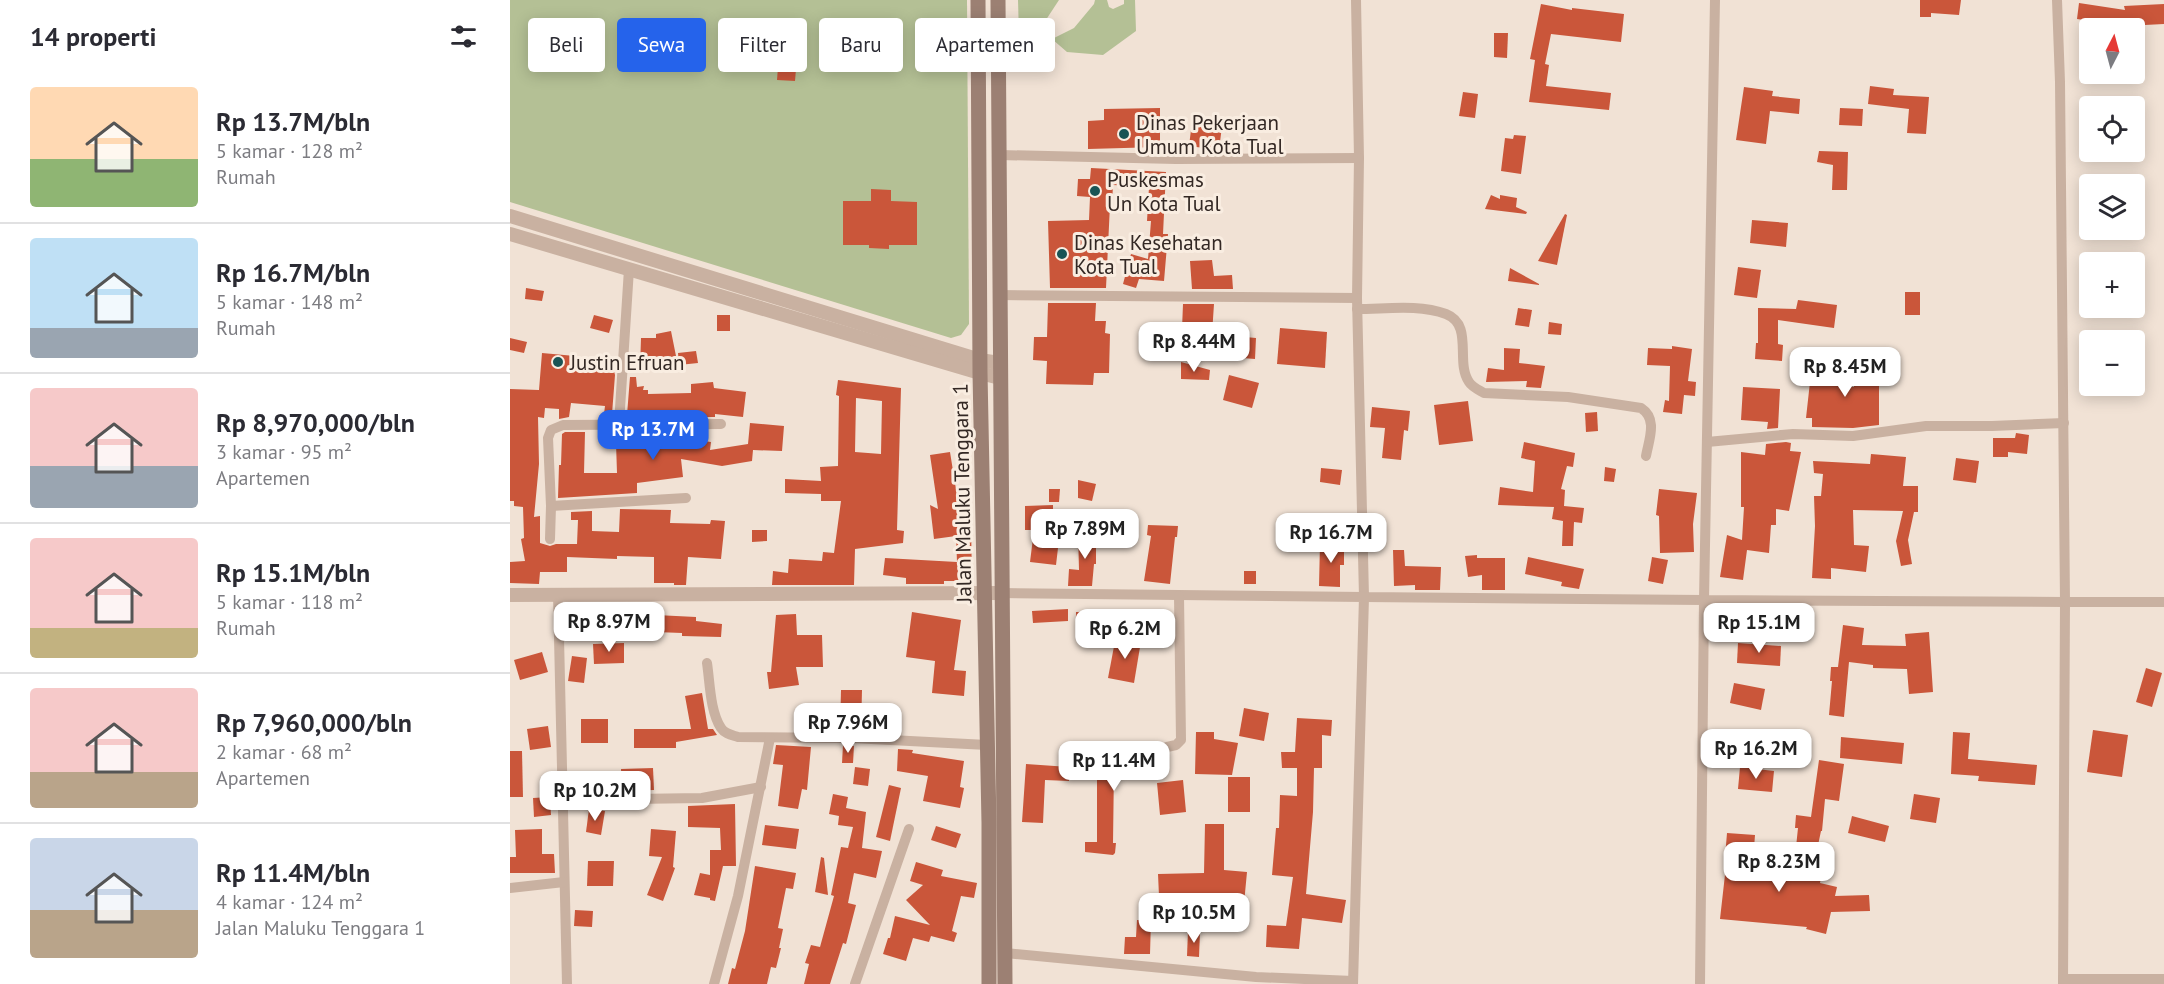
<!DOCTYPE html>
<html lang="id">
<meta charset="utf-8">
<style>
:root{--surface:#fff;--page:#f2f2f3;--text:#2b2b33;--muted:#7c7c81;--line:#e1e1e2;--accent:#2563eb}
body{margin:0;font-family:"PT Sans",sans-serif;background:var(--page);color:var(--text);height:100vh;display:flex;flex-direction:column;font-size:22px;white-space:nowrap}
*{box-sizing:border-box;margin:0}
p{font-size:20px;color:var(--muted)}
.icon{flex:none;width:33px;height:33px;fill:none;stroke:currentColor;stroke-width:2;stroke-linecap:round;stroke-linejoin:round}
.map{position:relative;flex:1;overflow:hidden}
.details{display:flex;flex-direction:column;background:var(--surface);width:510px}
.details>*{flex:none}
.hud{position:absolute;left:18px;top:18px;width:570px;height:54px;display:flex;gap:12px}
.needle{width:39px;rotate:6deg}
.buttons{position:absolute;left:1569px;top:18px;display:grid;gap:12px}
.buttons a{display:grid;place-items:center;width:66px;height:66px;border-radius:6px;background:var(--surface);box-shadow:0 3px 15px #0003;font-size:30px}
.price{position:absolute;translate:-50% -51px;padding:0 14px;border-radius:12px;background:#fff;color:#222;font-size:20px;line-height:39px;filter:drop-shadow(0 2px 3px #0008)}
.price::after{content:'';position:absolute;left:50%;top:36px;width:18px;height:14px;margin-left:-9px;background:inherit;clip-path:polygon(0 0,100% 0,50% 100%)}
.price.on{background:var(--accent);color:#fff}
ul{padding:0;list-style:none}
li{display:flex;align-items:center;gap:18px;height:150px;padding:0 30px}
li+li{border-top:2px solid var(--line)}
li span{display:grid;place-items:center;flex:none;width:168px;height:120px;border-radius:6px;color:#555}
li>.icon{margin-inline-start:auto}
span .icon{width:72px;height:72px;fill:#fffc;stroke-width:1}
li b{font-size:26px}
h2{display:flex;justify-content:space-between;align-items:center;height:72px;padding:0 30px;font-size:26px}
.pill{padding:0 21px;border-radius:6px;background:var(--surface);box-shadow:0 3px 15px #0003;font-size:21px;line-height:54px}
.pill.on{background:var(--accent);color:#fff}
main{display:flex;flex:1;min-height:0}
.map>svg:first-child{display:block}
.green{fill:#b4c095}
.building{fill:#ca563a;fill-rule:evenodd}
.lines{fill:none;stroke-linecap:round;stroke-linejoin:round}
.minor{stroke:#c9b1a1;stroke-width:10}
.tertiary{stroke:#c9b1a1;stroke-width:14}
.secondary{stroke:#9c8073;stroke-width:15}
.poi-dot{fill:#195455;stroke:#f9ede1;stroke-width:2}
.labels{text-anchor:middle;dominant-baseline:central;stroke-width:6;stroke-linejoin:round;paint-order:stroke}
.poi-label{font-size:21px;fill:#332824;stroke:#f9ede1;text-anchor:start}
.street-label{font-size:21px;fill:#332824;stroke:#f9ede1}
</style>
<main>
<section class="details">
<h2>14 properti<svg class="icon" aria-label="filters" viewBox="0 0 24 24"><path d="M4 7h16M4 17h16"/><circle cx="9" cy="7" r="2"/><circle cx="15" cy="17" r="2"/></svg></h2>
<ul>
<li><span style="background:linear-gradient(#ffd9b3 60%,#8fb573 0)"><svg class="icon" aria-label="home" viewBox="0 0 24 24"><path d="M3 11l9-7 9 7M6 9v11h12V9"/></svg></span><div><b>Rp 13.7M/bln</b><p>5 kamar · 128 m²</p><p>Rumah</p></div></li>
<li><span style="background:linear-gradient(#bfe0f5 75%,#9aa5b1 0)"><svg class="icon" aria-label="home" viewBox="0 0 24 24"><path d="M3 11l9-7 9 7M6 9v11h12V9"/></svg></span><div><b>Rp 16.7M/bln</b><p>5 kamar · 148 m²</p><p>Rumah</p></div></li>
<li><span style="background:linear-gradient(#f6c9c9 65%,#9aa5b1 0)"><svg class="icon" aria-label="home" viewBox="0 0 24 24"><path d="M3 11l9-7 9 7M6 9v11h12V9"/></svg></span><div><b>Rp 8,970,000/bln</b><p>3 kamar · 95 m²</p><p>Apartemen</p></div></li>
<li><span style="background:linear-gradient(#f6c9c9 75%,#c2b280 0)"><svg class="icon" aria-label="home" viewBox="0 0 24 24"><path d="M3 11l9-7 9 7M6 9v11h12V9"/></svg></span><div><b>Rp 15.1M/bln</b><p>5 kamar · 118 m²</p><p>Rumah</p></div></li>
<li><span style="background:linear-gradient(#f6c9c9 70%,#b9a48a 0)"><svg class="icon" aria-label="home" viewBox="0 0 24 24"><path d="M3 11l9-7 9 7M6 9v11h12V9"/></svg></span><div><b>Rp 7,960,000/bln</b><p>2 kamar · 68 m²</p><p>Apartemen</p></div></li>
<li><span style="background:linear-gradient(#c9d6e8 60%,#b9a48a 0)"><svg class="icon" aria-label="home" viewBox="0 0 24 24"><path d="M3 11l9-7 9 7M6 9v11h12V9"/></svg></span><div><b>Rp 11.4M/bln</b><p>4 kamar · 124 m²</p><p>Jalan Maluku Tenggara 1</p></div></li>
</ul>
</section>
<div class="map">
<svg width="1654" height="984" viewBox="0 0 1654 984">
<rect width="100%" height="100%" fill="#f1e2d5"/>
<!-- green -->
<g class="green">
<polygon points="0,0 457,0 459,324 451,335 441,338 0,202"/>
<polygon points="508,0 549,0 526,35 509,35"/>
<polygon points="585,0 597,0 599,7 603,9 614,4 614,0 625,0 626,31 593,55 557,52 542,39 564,28 584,4"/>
</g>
<!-- building -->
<g class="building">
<polygon points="1410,0 1451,0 1449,15 1421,13 1421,17 1410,17"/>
<polygon points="1569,3 1615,10 1614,6 1654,4 1654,24 1615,26 1567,19"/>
<polygon points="1031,4 1062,10 1062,8 1114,14 1111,42 1041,34 1035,64 1039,65 1036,86 1101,93 1099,110 1019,102 1025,60 1020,59"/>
<polygon points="984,33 998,33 997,58 984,57"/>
<polygon points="268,67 286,69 285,81 267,80"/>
<polygon points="1360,86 1384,89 1383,95 1419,97 1416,134 1397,133 1399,109 1358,104"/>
<polygon points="1234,87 1263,91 1262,96 1290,99 1289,114 1260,111 1256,144 1226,140"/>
<polygon points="953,92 968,94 965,118 949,116"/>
<polygon points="650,108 650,147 578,149 578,121 594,120 594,109"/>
<polygon points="1330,108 1353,109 1352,126 1329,125"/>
<polygon points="682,122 712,126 709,150 679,146"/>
<polygon points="1004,135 1016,136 1011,174 991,171 995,138 1003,139"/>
<polygon points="1309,151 1338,152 1337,190 1322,190 1323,165 1307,162"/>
<polygon points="581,168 656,172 653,234 658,234 654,281 629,279 626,288 613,284 621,254 638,259 641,221 637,221 639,187 603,185 602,205 600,205 596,288 540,288 538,221 579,220 580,197 567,196 568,179 580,179"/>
<polygon points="361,189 381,190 381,201 407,202 407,245 379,245 379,249 359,248 359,245 333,245 333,201 361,201"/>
<polygon points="981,195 990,199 990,195 1007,198 1006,207 1017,212 1016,214 975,209"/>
<polygon points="1055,214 1057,215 1047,265 1028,261"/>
<polygon points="1242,220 1278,223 1276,247 1240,243"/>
<polygon points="702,260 704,276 722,275 723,289 682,289 680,261"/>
<polygon points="1228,267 1251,270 1247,298 1224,295"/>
<polygon points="1000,268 1029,284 1029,285 998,281"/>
<polygon points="16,288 34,291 32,301 15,299"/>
<rect x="1395" y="292" width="15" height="23"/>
<polygon points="1288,300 1327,305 1324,328 1268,320 1268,344 1273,345 1272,361 1245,359 1246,343 1248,343 1248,308 1286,309"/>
<polygon points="538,303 586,303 585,321 596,321 595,333 600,334 599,373 584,373 583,385 536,384 537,361 523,360 524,337 537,337"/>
<polygon points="673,304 704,304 702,334 746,338 745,359 681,354 681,329 672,329"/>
<polygon points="1008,308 1022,310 1019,327 1005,325"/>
<polygon points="84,315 103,320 99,333 80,328"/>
<rect x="207" y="315" width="13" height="16"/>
<polygon points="1039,322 1052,324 1051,335 1038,334"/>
<polygon points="770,328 817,332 815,368 767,364"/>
<polygon points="161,331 167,361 130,368 131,338 146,338 146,334"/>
<polygon points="0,338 17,342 14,353 0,350"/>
<polygon points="1162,346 1182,349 1178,381 1186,382 1185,396 1174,395 1172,414 1153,412 1155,400 1159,401 1160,366 1137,365 1138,348 1162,349"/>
<polygon points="994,348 1010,349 1009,363 1035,366 1031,388 1016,387 1017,381 976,382 978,368 994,370"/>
<polygon points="186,351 188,363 169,365 168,353"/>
<polygon points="32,353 65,356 64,366 104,371 105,375 102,414 94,414 95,406 61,403 59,417 49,419 49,409 35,408 34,418 28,417 29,464 24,517 30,516 30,543 40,546 46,544 67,544 68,520 61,520 61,512 82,511 82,531 109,532 110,509 161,510 160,523 200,524 201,520 215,521 211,559 178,557 176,585 164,585 164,583 144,583 144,557 107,556 107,559 57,557 57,572 30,572 29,584 0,583 0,562 15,561 11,539 14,538 13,507 4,506 4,501 0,501 0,389 29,390"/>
<polygon points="1310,354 1321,356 1316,384 1344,387 1344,360 1369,360 1369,425 1343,428 1302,427 1302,418 1296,418 1300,382 1305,382"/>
<polygon points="671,362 700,370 699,380 671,379"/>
<polygon points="719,375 749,383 742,408 713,400"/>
<polygon points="120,377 126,377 127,387 134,386 133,390 138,390 138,394 181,393 181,384 203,382 204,388 236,392 233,417 205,414 205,417 133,417 133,415 117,415"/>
<path d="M 328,380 L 391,388 L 387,530 L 394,531 L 393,543 L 345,549 L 344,585 L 262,585 L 263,571 L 278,573 L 279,559 L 312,561 L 313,552 L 324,553 L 331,501 L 311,501 L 311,494 L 275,493 L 275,479 L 311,481 L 310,467 L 328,466 L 329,396 L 326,395 ZM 346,398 L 372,401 L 371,454 L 345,452 Z"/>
<polygon points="1233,387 1270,389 1268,428 1257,429 1258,422 1231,420"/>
<polygon points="958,401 963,441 929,445 924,405"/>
<polygon points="862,407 900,411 898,431 894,430 891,460 872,458 875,428 860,427"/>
<polygon points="1087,412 1088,431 1076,432 1075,413"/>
<polygon points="240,423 274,426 272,451 243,450 242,461 212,466 171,459 173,477 127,483 127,493 48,498 49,465 51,465 52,434 55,432 75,432 74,473 107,473 106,443 179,439 201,442 200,450 238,444"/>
<polygon points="1506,433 1519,435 1517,454 1498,452 1498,457 1483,457 1483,438 1505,438"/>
<polygon points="1014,442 1065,453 1063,467 1057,466 1051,489 1055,490 1054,506 1074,508 1072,523 1064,522 1063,546 1052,546 1053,521 1042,519 1044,507 988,505 990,487 1023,492 1025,461 1011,458"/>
<polygon points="1276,442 1281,443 1280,451 1291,452 1279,511 1266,509 1266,525 1261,525 1259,553 1237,550 1233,580 1210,577 1217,535 1232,540 1234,507 1231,507 1231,452 1255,455 1256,444"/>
<polygon points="440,452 448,502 460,503 459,524 461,524 462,581 434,581 434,584 396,584 396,578 373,575 375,558 447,562 446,536 424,539 420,505 428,509 420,455"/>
<polygon points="1361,454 1396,457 1393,486 1408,486 1408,512 1404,512 1398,540 1402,564 1391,566 1386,541 1393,511 1343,510 1344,545 1359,546 1356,572 1321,568 1321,579 1302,578 1305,526 1304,496 1311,496 1313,474 1304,473 1303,461 1360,464"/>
<polygon points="1446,458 1469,461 1466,483 1443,480"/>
<polygon points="1095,467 1106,469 1104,482 1094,481"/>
<polygon points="811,468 832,470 830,485 810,482"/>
<polygon points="568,480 586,484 582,501 568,498"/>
<polygon points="539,489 550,489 549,502 539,502"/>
<polygon points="1149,489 1187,493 1183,524 1184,552 1150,553 1149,516 1146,515"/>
<polygon points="543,505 543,548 548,548 546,565 520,562 524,530 515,530 515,506"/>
<polygon points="638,525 668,526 667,537 665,537 660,584 634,581 641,536 637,535"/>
<polygon points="242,530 257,530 257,541 242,542"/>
<polygon points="568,531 586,531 586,564 584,564 582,586 558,586 559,569 569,570"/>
<polygon points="810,543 834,543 834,565 830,565 830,587 809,586"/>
<polygon points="883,550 894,550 895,566 931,567 930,590 905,590 905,585 884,586"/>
<polygon points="967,555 967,558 995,558 995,590 972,590 972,575 958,577 955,556"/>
<polygon points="1018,557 1074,569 1069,589 1051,586 1052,582 1015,574"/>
<polygon points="1142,557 1158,560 1153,584 1138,581"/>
<rect x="734" y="571" width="12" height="13"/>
<polygon points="558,609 558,621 523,623 522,611"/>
<polygon points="402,612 451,620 444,670 456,671 454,696 422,693 425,661 396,657"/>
<rect x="566" y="612" width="36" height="13"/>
<polygon points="286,614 287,635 312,635 313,667 286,667 289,685 259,689 257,672 261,672 266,615"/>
<polygon points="146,615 186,617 186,621 212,624 211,637 172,636 172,633 146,632"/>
<polygon points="1333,625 1354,628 1352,645 1396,646 1395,634 1419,632 1423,692 1399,694 1397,669 1363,668 1363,665 1339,662 1334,717 1319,715 1322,681 1320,681 1321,667 1328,667"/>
<polygon points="606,636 631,641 624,683 598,678"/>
<polygon points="114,643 114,663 84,664 83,644"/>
<polygon points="1228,643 1271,646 1270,666 1227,663"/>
<polygon points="32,652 38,672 10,680 4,660"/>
<polygon points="62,656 77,658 74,683 58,681"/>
<polygon points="1636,668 1652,673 1642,707 1626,702"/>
<polygon points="1224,683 1255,689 1251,710 1220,703"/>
<polygon points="331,690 352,690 351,731 330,730"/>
<polygon points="192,693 198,729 203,729 207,735 166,742 166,748 124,748 124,729 181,729 175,696"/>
<polygon points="734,708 759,713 754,741 729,736"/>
<polygon points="787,718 822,720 821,736 812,735 812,768 804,768 803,812 796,894 836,900 832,923 792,918 789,949 756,947 757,925 776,926 783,877 762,875 766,828 769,828 770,795 787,796 787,768 772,768 771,752 785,752"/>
<rect x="71" y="719" width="27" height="24"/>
<polygon points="38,726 41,747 20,750 17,729"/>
<polygon points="1583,730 1618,735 1612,777 1577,772"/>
<polygon points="686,732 704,732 704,739 728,743 722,775 685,774"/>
<polygon points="1443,732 1460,733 1458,759 1527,765 1525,785 1468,781 1469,776 1441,774"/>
<polygon points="1331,737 1394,743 1392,764 1330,758"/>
<polygon points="266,745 301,747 297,790 292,789 288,809 268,806 273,765 263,764"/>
<polygon points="333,745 344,746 343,763 332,763"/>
<polygon points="388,749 403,750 402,753 454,761 450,787 454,788 450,808 413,801 418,776 387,771"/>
<polygon points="587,749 651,753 649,771 604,767 603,843 606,843 605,853 603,855 575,852 575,842 587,842"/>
<polygon points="0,751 12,751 13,797 0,797"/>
<polygon points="1309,760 1334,764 1329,801 1315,799 1312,831 1311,831 1307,850 1286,847 1288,828 1285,828 1286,815 1301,817"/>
<polygon points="516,764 559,767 559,781 535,780 533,823 512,822"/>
<polygon points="345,767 360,769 358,786 343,784"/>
<polygon points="1230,767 1264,771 1262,792 1228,789"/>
<polygon points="143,768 144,790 112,791 111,769"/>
<rect x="718" y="777" width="22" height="35"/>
<polygon points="673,780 676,812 650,815 647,783"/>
<polygon points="379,785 391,788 380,841 366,837"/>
<polygon points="323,794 338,797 336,808 356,812 352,848 372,851 366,878 344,873 338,903 346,905 336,944 333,943 320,984 294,984 299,964 295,963 301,945 310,947 324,896 321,895 331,847 338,848 343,827 328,825 329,816 319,814"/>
<polygon points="1404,794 1430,798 1426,823 1400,819"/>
<polygon points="40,797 41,815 24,817 23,798"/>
<polygon points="225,804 226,866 213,866 205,901 200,900 200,898 184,895 190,873 200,875 200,850 211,850 210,828 178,827 178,806"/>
<polygon points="79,809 95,811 91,835 76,832"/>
<polygon points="1342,816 1379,826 1375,842 1338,833"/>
<polygon points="695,824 714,824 714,870 737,872 733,914 708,912 709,895 649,896 648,874 694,873"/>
<polygon points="255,825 289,829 286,849 252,845"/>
<polygon points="426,826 451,834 446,848 421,840"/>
<polygon points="32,829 32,854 44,854 45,873 0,873 0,857 6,857 5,830"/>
<polygon points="141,829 166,831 163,867 165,868 153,901 137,895 152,857 139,856"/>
<polygon points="1217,833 1245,835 1242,875 1298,881 1304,854 1315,857 1310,883 1327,887 1325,896 1359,895 1360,911 1321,912 1316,934 1296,929 1297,927 1210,919 1217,857 1215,857"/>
<polygon points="311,857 314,858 318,895 305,892"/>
<polygon points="78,861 104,861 103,886 77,886"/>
<polygon points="406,862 433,870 431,876 467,883 464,898 451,896 442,931 447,933 444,942 421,936 419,942 403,938 396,961 373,954 378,938 380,938 385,916 420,925 396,900 413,885 400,881"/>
<polygon points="245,866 286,873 283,889 276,888 268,928 273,929 269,948 271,948 266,968 261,967 257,984 218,984 222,968 225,969 235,931"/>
<polygon points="65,910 83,911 82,927 64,926"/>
<polygon points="627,920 641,920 640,954 614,954 615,937 626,937"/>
<polygon points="678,931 690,932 689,957 677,956"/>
</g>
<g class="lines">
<!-- minor -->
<g class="minor">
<polyline points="846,0 849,158 847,298 854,597 1194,600 1190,984"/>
<polyline points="1205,0 1194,600 1555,602 1553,984"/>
<polyline points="1547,0 1550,82 1555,602 1654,602"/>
<polyline points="490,155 666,159 849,158"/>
<polyline points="489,295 847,298"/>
<path d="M 847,309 C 876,309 909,304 936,314 C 964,325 945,362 959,382 C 962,387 969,390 974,393 L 1058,397 L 1131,408 C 1148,419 1139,439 1136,456"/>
<polyline points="109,424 119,269"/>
<polyline points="1197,442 1283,434 1343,436 1416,426 1482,426 1554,423"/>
<polyline points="41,506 176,498"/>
<polyline points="40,539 41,506 38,438 41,430 53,425 211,424"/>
<polyline points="491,593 854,597 843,984"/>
<polyline points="48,594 57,984"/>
<path d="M 197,663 C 200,683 200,711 211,728 C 215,734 222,735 228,737 L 342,738 L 477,745"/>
<polyline points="657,747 666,745 671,740 669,596"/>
<polyline points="53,800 192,798 251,787"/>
<polyline points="0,888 54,882"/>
<polyline points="495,953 746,977 843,981"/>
<polyline points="1553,979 1654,979"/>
<polyline points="204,984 228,896 260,738"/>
<polyline points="345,984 399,829"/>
</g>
<!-- tertiary -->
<g class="tertiary">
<polyline points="0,216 470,360 489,363"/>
<polyline points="0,234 470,373 490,378"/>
<polyline points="0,595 491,593"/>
</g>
<!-- secondary -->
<g class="secondary">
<polyline points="468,0 470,373 479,823 479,984"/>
<polyline points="488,0 495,984"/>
</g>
</g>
<!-- markers -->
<g class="poi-dot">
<circle cx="614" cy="134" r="6"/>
<circle cx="585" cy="191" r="6"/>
<circle cx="552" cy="254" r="6"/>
<circle cx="48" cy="362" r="6"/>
</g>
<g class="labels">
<!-- poi labels -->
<g class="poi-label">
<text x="626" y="122">Dinas Pekerjaan<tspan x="626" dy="24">Umum Kota Tual</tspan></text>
<text x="597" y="179">Puskesmas<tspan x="597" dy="24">Un Kota Tual</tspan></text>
<text x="564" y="242">Dinas Kesehatan<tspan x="564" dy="24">Kota Tual</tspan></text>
<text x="60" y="362">Justin Efruan</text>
</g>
<!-- street labels -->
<g class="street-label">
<text transform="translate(452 493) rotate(-91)">Jalan Maluku Tenggara 1</text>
</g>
</g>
</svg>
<div class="buttons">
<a><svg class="needle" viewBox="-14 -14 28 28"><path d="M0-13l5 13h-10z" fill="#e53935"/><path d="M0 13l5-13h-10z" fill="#7c7c81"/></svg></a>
<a><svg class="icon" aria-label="locate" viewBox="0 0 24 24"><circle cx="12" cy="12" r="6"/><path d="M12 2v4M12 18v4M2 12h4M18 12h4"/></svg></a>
<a><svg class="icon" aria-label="layers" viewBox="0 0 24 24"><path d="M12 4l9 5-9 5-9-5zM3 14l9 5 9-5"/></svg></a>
<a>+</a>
<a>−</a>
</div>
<b class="price" style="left:684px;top:373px">Rp 8.44M</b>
<b class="price" style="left:1335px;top:398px">Rp 8.45M</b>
<b class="price on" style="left:143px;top:461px">Rp 13.7M</b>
<b class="price" style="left:575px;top:560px">Rp 7.89M</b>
<b class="price" style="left:821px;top:564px">Rp 16.7M</b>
<b class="price" style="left:99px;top:653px">Rp 8.97M</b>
<b class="price" style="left:1249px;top:654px">Rp 15.1M</b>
<b class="price" style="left:615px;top:660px">Rp 6.2M</b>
<b class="price" style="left:338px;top:754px">Rp 7.96M</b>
<b class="price" style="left:1246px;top:780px">Rp 16.2M</b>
<b class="price" style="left:604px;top:792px">Rp 11.4M</b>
<b class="price" style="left:85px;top:822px">Rp 10.2M</b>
<b class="price" style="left:1269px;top:893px">Rp 8.23M</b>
<b class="price" style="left:684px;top:944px">Rp 10.5M</b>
<div class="hud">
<a class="pill">Beli</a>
<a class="pill on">Sewa</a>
<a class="pill">Filter</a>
<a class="pill">Baru</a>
<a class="pill">Apartemen</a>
</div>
</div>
</main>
